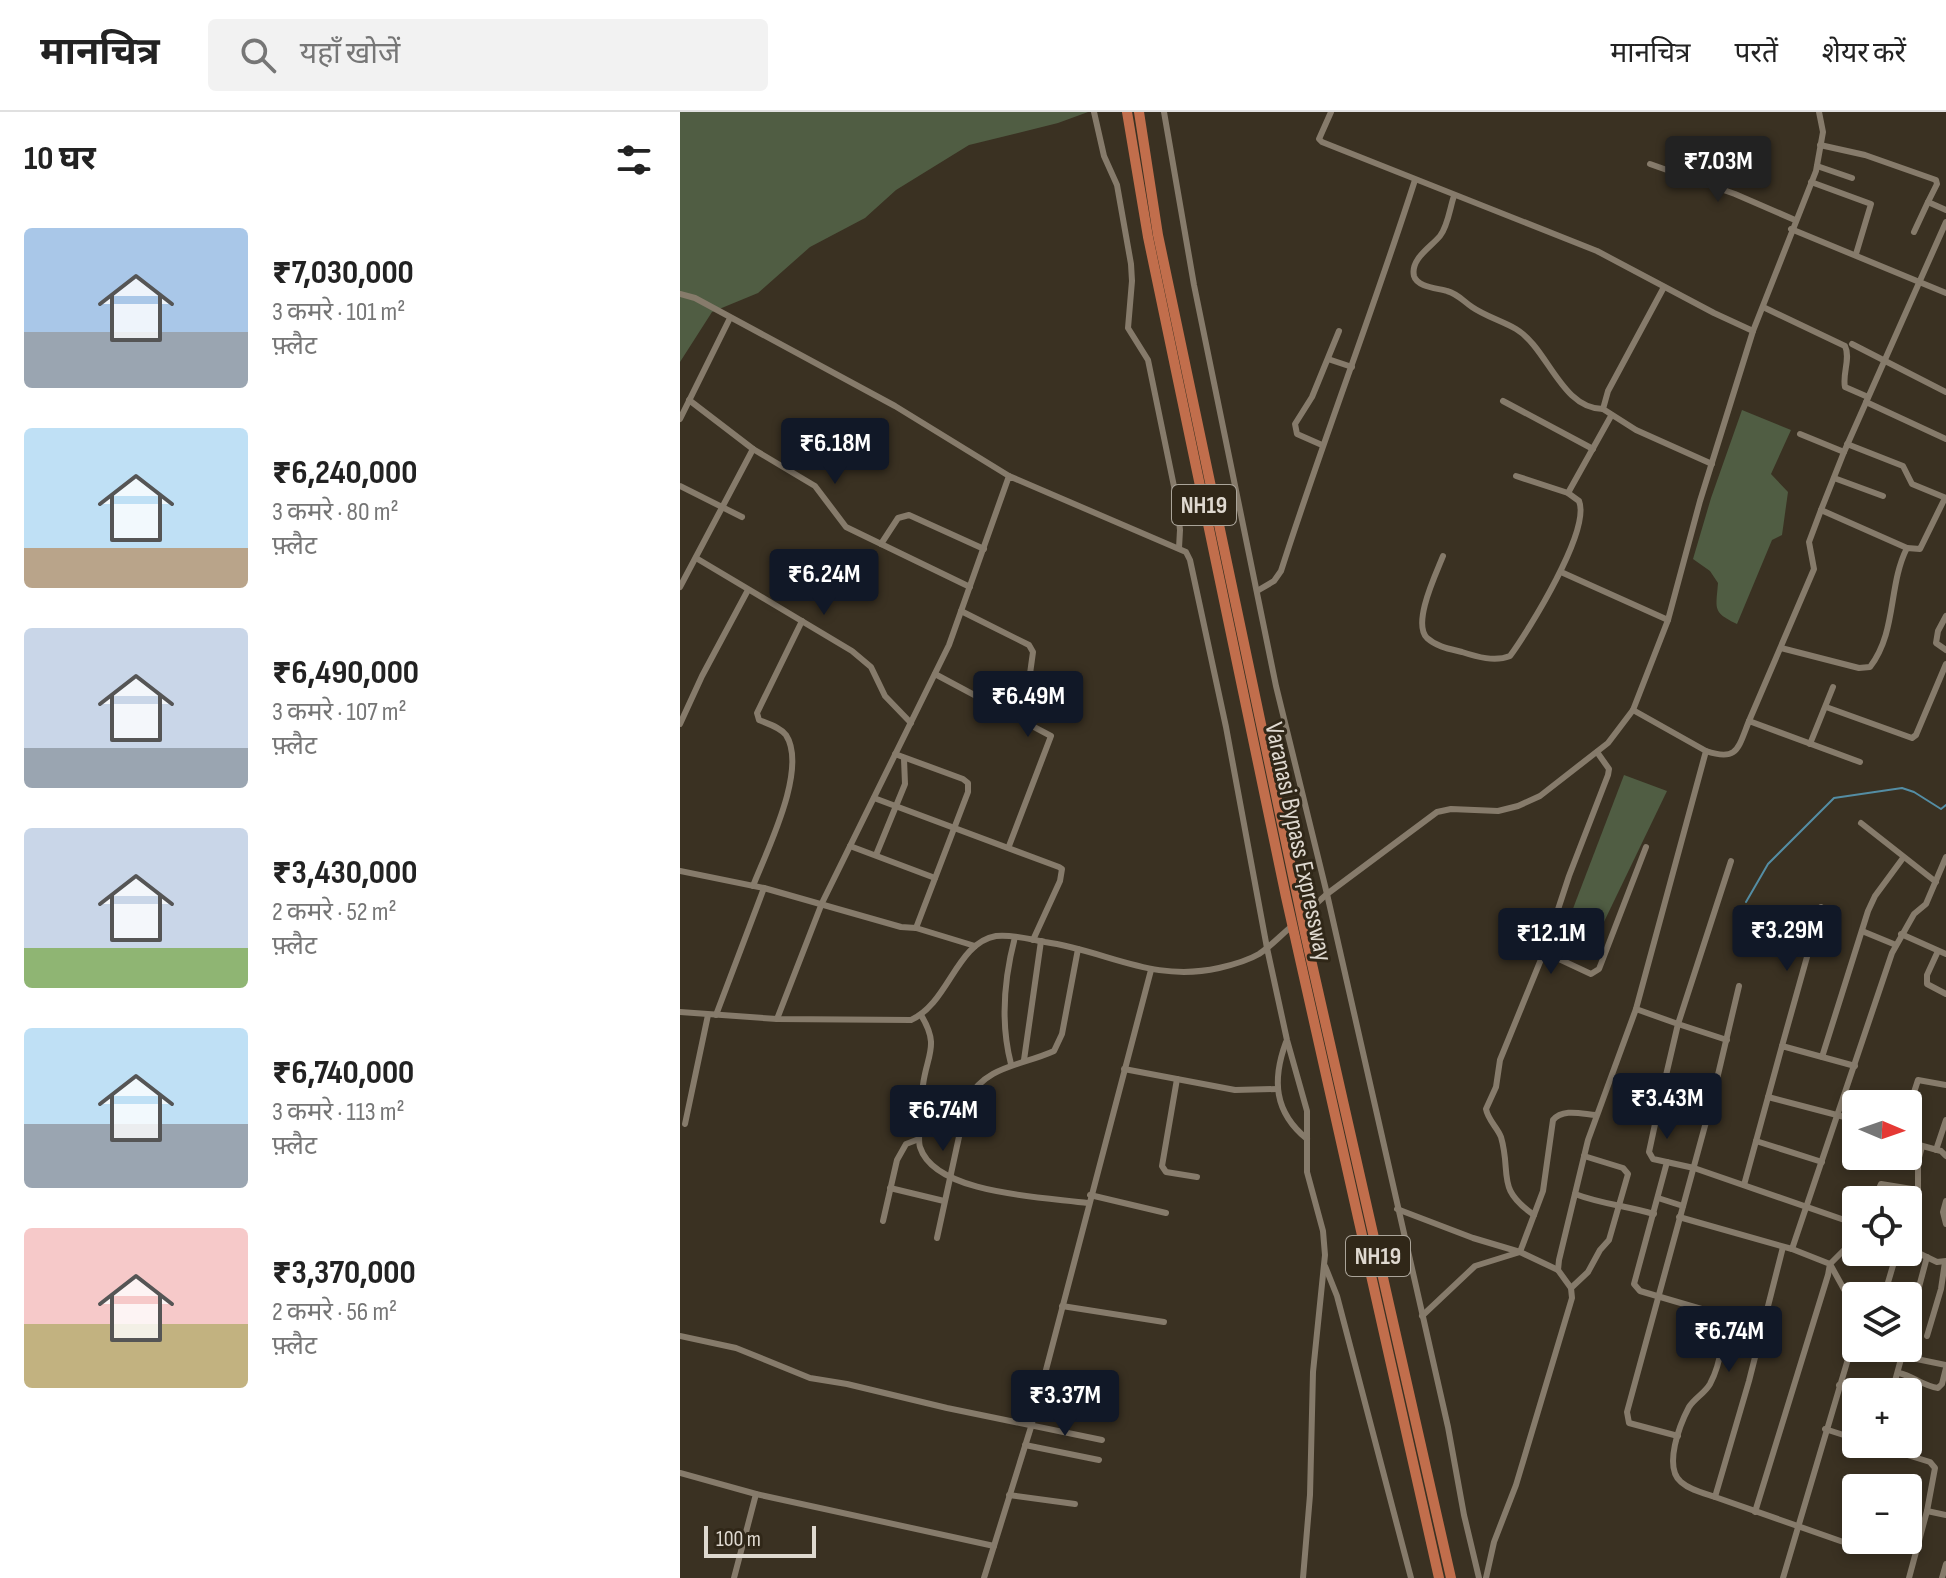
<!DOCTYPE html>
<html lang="hi">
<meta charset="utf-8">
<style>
:root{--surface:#fff;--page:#f2f2f2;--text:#222;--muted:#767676;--line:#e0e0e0;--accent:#111827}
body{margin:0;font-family:"Sofia Sans Condensed","Noto Sans Devanagari",sans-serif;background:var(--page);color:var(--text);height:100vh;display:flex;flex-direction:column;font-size:30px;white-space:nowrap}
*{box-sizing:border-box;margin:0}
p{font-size:26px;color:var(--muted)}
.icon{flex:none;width:44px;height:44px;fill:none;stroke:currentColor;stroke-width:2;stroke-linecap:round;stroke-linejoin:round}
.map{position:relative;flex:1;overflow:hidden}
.panel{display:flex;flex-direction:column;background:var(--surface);width:680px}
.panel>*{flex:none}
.needle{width:52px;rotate:92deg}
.tools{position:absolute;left:1162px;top:978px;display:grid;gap:16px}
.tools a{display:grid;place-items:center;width:80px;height:80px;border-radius:8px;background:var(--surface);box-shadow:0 4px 12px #0003;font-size:40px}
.scale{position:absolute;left:24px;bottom:20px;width:112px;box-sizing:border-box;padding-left:8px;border:4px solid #dfd9d0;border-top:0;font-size:22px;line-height:28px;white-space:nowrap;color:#dfd9d0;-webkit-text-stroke:6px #302718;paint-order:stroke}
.price{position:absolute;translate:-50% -68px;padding:0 18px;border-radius:8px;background:var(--accent);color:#fff;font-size:26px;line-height:52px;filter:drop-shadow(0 2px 4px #0008)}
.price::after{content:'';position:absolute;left:50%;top:48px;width:24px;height:18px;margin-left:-12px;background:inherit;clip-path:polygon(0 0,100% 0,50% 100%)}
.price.active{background:#222;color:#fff}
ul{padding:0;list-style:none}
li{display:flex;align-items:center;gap:24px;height:200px;padding:0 24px}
li span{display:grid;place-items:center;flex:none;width:224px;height:160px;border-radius:8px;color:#555}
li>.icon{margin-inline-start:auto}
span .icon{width:96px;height:96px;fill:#fffc;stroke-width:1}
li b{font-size:34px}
h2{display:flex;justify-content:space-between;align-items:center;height:96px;padding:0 24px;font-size:34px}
header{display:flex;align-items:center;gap:48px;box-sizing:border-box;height:112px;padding:0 40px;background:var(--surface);border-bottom:2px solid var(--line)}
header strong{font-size:38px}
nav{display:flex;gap:44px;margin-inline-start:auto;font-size:28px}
.search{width:560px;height:72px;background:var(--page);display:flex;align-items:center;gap:20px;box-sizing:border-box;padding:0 28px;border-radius:8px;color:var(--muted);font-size:30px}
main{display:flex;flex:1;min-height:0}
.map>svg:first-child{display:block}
.green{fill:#505d43}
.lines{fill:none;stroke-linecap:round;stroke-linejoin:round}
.stream{stroke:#548da4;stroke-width:2}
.minor{stroke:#867b6b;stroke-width:6}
.trunk{stroke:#c16e4c;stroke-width:10}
.labels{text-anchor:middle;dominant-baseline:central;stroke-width:6;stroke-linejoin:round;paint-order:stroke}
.shield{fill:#302718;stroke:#aaa499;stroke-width:2}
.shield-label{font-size:24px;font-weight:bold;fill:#dfd9d0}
.street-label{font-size:26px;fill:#dfd9d0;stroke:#302718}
</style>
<header>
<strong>मानचित्र</strong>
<div class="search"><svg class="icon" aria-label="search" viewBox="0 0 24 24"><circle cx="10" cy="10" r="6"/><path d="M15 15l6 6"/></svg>यहाँ खोजें</div>
<nav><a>मानचित्र</a><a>परतें</a><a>शेयर करें</a></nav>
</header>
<main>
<section class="panel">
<h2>10 घर<svg class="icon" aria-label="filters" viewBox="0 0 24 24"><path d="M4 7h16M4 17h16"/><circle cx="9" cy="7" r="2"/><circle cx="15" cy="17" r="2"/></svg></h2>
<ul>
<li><span style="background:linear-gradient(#a9c7e8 65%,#9aa5b1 0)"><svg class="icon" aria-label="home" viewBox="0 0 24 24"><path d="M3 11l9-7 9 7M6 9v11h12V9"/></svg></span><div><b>₹7,030,000</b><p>3 कमरे · 101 m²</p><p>फ़्लैट</p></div></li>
<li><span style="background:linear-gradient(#bfe0f5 75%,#b9a48a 0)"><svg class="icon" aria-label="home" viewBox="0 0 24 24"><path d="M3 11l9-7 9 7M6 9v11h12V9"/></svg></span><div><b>₹6,240,000</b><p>3 कमरे · 80 m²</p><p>फ़्लैट</p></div></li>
<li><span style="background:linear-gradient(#c9d6e8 75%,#9aa5b1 0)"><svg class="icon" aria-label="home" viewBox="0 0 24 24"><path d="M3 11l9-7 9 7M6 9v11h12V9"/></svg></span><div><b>₹6,490,000</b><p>3 कमरे · 107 m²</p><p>फ़्लैट</p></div></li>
<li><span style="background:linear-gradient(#c9d6e8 75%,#8fb573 0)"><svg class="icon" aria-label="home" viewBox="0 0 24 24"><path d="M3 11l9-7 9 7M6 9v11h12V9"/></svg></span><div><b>₹3,430,000</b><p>2 कमरे · 52 m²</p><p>फ़्लैट</p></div></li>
<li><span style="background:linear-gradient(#bfe0f5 60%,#9aa5b1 0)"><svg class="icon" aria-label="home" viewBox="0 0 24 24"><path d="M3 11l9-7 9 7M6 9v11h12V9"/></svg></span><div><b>₹6,740,000</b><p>3 कमरे · 113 m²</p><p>फ़्लैट</p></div></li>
<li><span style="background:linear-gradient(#f6c9c9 60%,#c2b280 0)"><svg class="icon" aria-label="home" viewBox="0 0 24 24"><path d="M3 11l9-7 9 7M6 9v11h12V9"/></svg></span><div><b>₹3,370,000</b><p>2 कमरे · 56 m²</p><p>फ़्लैट</p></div></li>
</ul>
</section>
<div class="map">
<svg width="1266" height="1466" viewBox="0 0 1266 1466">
<rect width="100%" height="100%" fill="#3a3122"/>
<!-- green -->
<g class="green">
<polygon points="0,0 408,0 378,11 289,33 216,78 185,106 130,135 78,181 32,200 0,250"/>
<path d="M 1062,298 L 1111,318 L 1091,362 L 1108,380 L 1102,423 L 1092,428 L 1057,512 C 1032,500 1036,497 1038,471 L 1030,459 L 1013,447 L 1031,386 Z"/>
<polygon points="944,663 987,679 908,843 881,828"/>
</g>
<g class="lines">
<!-- stream -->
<polyline class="stream" points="1066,790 1088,752 1154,686 1222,676 1234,680 1261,697 1266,693"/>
<!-- minor -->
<g class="minor">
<polyline points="414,0 424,44 437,73 451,152 452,169 448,216 468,248 497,389 500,418 499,436"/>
<polyline points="484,0 514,173 596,574 647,782 768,1315 784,1403 799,1466"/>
<polyline points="651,0 639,27 642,30 917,139 1034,201 1073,219"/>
<polyline points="1140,33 1185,43 1256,68 1257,72 1248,90 1266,98"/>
<polyline points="970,52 1055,82 1115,108"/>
<polyline points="1137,54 1172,66"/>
<polyline points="1131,70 1191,92 1176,142"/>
<path d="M 774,84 C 770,95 768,114 760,124 C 751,135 730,147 734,164 C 737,175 757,176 767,179 C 778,182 783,189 792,195 C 805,204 822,209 836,217 C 868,236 881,297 923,297"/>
<polyline points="1111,117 1266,181"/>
<polyline points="1234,120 1248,90"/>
<polyline points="984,175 928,279 923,297 956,318 1032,352"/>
<polyline points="0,182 15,186 215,294 329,364"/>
<path d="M 1083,195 L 1165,234 C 1171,246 1162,262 1165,275 L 1188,285"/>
<polyline points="1172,232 1266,280"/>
<polyline points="648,247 672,255"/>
<polyline points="9,288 73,337 135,374 166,415 290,475"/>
<polyline points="823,289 913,337"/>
<polyline points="1186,290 1266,327"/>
<polyline points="0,307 50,206"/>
<polyline points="1120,322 1164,340"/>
<polyline points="1167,332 1223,354 1232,372 1266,386"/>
<polyline points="642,333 617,322 615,312 632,285 659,219"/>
<polyline points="1154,366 1203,384"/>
<polyline points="0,374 62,405"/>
<polyline points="888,381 931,304"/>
<polyline points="1141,398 1227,436"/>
<polyline points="201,432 218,406 229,403 304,437"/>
<path d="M 763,444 C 756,462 732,511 747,526 C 757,535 770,537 782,540 C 797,545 815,550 830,544 C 849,518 911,418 899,389 L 888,381 L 836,364"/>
<polyline points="16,446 172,539 191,555 205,584 231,611"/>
<polyline points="881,460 988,508"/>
<polyline points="0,475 73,337"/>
<path d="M 577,479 L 594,469 L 601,459 C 643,328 693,199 735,68"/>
<polyline points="281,499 349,533 353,540 349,569 357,575"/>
<polyline points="1266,504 1258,519 1256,531 1266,538"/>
<path d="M 1101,536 L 1179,556 L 1190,555 C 1217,520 1208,473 1227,436 L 1240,437 L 1265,386"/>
<polyline points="255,562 371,624 329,734"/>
<polyline points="1146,595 1232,626 1236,623 1266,552"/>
<polyline points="953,598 1026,639 956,897 998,912 980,989 1028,1001"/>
<polyline points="1069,609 1134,457 1129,430 1141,398 1164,340 1266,110"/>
<polyline points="0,612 22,564 68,478"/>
<polyline points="1130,632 1153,575"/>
<path d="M 1026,639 C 1058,650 1058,636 1069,609 L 1180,650"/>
<polyline points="215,642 283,667 288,671 288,680 236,816 295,834"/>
<polyline points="194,686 379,755 382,757 380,769 353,828"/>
<polyline points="1181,711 1256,770"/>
<polyline points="170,734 255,766"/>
<polyline points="196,743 225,672 224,647"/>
<polyline points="0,759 84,776 221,815 236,816"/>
<path d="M 73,774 C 87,738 128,657 106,623 C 100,615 88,612 79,608 L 77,601 L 122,509"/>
<polyline points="620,806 647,782 757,700 771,697 818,699 838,694 860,684 928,631 953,598 988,508 1020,389 1073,219 1136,59 1143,20 1139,0"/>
<polyline points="1182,819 1216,833"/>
<polyline points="1221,822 1266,842"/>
<polyline points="1258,839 1247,863 1247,872 1266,882"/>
<polyline points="864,840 911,862 919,857 966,735"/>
<path d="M 0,900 L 97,907 L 231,908 C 269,891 276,831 316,824 C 331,822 349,827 365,830 C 428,839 472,871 539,856 C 552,853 567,849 579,842 C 591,834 601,823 612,814"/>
<polyline points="36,903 84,776"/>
<path d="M 241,903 C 260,934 247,942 243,973 C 242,984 237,1027 240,1035 C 255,1083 366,1085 408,1091"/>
<polyline points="97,907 142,791 269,533 329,364 506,440 510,448 546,615 587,836 607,928 627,999 627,1060 643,1119 645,1143 633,1260 630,1383 623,1466"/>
<polyline points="1047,928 998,912 1051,749"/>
<path d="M 606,930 C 592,968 594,1000 627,1027"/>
<polyline points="1102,934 1141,795"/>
<polyline points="1142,945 1188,799 1195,784 1223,746"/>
<polyline points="344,948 361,829"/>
<path d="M 331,952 C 320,910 324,867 335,825"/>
<polyline points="444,957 555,978 597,977"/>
<polyline points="497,967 482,1054 486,1060 517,1065"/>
<polyline points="1088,985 1176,1008"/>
<polyline points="980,989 969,1040 973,1047 1014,1056 1176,1112"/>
<polyline points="1228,999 1238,968 1266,973"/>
<polyline points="5,1012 28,903"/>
<polyline points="1076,1029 1142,1050"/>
<polyline points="1228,1030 1261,1039 1266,1044"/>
<polyline points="1256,1038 1266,1008"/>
<path d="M 987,1050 L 954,1172 L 960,1179 L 1035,1201 C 1048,1218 1040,1253 1030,1272 C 1025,1281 1015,1286 1009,1295 C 1000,1312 983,1355 1001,1370 C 1010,1378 1023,1381 1035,1385"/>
<polyline points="1064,1073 1102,934 1175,954"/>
<polyline points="210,1076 264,1089"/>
<path d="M 895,1082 C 921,1092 947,1094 974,1102"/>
<polyline points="410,1083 486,1101"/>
<polyline points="978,1086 1003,1094"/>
<polyline points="1194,1088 1201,1072 1238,1078"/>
<polyline points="1266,1089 1263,1100 1266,1112"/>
<polyline points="717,1097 793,1126 840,1140 878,1158"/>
<path d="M 854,1103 C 815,1076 832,1063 821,1025 C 817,1015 808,1008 806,997 L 816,975 L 820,948 L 864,840 L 889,764 L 928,663 L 929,657 L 917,640"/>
<polyline points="999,1105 1112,1137 1150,1152 1148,1163 1075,1400"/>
<polyline points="1228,1108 1238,1078 1238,1049 1242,1035"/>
<polyline points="203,1109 217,1048 226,1032 239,1027"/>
<path d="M 257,1126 L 287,988 C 307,953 341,954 374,939 L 382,922 L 398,837"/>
<polyline points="1176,1126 1150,1152 1176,1199"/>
<polyline points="1103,1135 1069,1269 1035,1385 1169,1432"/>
<polyline points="1228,1136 1257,1150 1266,1149"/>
<polyline points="1112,1137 1212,841 1234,802 1246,792 1266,745"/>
<polyline points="645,1154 657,1184 731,1466"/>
<polyline points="891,1176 908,1160 920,1138 929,1128 948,1062 943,1056 904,1044"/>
<polyline points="1204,1184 1217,1140"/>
<polyline points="382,1194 484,1210"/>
<path d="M 742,1204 L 795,1154 L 840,1140 L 863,1079 L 873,1008 C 883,996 902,1002 916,1003"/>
<polyline points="1228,1216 1247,1145"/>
<polyline points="0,1224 56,1236 130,1266 167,1272 267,1296 422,1328"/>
<polyline points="1247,1224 1261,1177 1265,1150"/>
<polyline points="1222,1244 1266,1253"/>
<path d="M 1219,1261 C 1233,1264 1243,1274 1258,1276 L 1262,1272 L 1266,1256"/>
<polyline points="1159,1273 1182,1280"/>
<polyline points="1212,1280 1224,1236"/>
<polyline points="1145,1317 1176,1327"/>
<polyline points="998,1324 949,1311 947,1300 1032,988 1059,874"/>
<polyline points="1192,1332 1250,1350 1255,1356 1247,1399 1229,1466"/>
<polyline points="345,1333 419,1348"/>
<polyline points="0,1361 76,1382 314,1434"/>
<polyline points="329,1383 395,1392"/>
<polyline points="1247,1399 1266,1403"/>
<polyline points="54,1466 76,1382"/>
<polyline points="304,1466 351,1315 471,858"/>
<polyline points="806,1466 814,1430 836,1373 892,1186 891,1176 878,1158 879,1148 908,1028 956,897"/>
<polyline points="1103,1466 1176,1220"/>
<polyline points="1262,1466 1266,1452"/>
</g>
<!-- trunk -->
<g class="trunk">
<polyline points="447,0 468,125 606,785 759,1466"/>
<polyline points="459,0 478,123 625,821 771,1466"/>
</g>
</g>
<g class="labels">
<!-- shield labels -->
<g class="shield">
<rect x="492" y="373" width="64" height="40" rx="6"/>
<rect x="666" y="1124" width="64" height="40" rx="6"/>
</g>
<g class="shield-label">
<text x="524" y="393">NH19</text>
<text x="698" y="1144">NH19</text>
</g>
<!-- street labels -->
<g class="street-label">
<text transform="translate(618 730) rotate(78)">Varanasi Bypass Expressway</text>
</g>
</g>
</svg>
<div class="tools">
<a><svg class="needle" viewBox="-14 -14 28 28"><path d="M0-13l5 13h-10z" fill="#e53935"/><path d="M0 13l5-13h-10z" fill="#767676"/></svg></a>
<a><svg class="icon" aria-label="locate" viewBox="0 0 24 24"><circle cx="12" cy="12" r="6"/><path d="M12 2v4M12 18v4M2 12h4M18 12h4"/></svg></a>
<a><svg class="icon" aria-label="layers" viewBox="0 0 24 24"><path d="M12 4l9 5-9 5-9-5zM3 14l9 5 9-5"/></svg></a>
<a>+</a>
<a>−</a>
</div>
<div class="scale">100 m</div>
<b class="price active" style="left:1038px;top:92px">₹7.03M</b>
<b class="price" style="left:155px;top:374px">₹6.18M</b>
<b class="price" style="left:144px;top:505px">₹6.24M</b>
<b class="price" style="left:348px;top:627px">₹6.49M</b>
<b class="price" style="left:1107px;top:861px">₹3.29M</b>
<b class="price" style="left:871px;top:864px">₹12.1M</b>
<b class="price" style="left:987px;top:1029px">₹3.43M</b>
<b class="price" style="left:263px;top:1041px">₹6.74M</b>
<b class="price" style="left:1049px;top:1262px">₹6.74M</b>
<b class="price" style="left:385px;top:1326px">₹3.37M</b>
</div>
</main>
